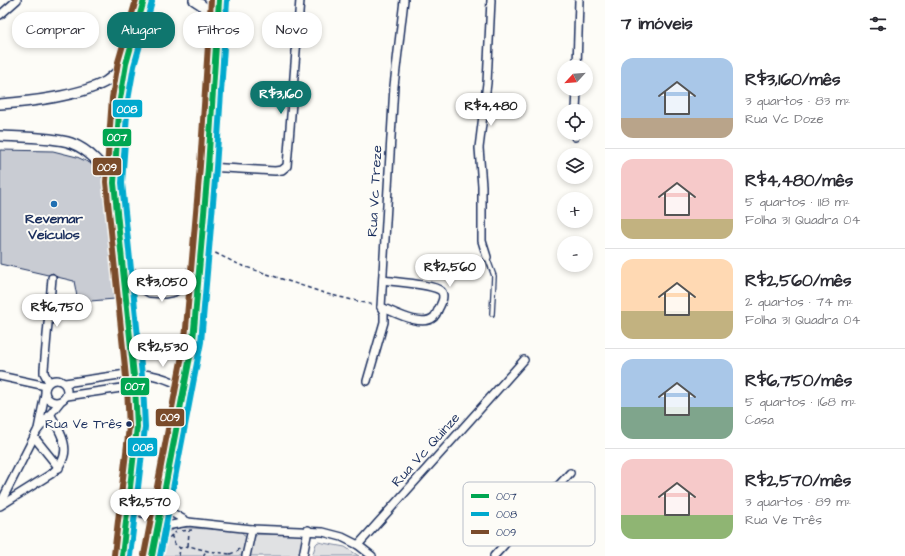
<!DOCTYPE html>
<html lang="pt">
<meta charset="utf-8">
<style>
:root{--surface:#fff;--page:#f7f7f7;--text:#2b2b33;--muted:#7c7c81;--line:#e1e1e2;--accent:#0f766e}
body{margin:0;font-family:"Architects Daughter",sans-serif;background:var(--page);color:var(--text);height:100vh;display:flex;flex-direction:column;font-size:15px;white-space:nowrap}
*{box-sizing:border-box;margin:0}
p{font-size:13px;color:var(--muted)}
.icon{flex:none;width:22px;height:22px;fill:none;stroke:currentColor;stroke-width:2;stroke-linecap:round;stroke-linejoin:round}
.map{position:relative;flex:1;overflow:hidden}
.drawer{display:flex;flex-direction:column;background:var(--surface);width:300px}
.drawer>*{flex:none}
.guide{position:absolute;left:12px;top:12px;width:380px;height:36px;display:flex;gap:8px}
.needle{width:26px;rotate:244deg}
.controls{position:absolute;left:557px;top:60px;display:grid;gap:8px}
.controls a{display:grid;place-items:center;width:36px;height:36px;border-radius:50%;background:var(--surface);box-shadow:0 2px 6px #0003;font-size:20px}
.price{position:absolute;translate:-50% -34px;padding:0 9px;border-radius:14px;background:#fff;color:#222;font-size:13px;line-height:26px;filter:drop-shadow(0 1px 2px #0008)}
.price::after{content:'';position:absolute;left:50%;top:24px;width:12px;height:9px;margin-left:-6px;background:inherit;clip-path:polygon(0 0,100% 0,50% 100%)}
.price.active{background:var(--accent);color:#fff}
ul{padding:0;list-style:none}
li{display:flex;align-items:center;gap:12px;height:100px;padding:0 16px}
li+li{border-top:1px solid var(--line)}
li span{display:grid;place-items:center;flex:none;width:112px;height:80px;border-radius:12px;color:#555}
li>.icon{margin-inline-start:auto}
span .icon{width:48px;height:48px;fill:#fffc;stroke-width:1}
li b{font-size:17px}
h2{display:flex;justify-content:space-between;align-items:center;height:48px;padding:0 16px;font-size:17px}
.tag{padding:0 14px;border-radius:16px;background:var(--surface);box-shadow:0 2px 6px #0003;font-size:14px;line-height:36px}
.tag.active{background:var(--accent);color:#fff}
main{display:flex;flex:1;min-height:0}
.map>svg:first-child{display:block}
.green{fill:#e0e1e3;stroke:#7e88a0}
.building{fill:#c9ccd3;stroke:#1b2f5e}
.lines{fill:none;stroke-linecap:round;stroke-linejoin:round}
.lane-casing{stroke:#1b2f5e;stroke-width:6}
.street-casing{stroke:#1b2f5e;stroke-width:10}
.secondary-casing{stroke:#1b2f5e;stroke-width:12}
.path{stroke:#1b2f5e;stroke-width:1.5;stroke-dasharray:4 3;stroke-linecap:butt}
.lane{stroke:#fdfcf7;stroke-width:3.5}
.street{stroke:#fdfcf7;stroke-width:7}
.secondary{stroke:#fdfcf7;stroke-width:9}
.bus-1-casing{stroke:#fdfcf7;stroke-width:9}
.bus-2-casing{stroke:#fdfcf7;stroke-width:9}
.bus-3-casing{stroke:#fdfcf7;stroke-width:9}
.bus-1{stroke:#00a651;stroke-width:6}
.bus-2{stroke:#00a9ce;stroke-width:6}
.bus-3{stroke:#7a4b2a;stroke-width:6}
.poi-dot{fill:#1f6fb2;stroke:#fdfcf7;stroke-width:1.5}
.bus-dot{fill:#1b2f5e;stroke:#fdfcf7;stroke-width:1.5}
.labels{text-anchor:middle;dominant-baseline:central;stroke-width:4;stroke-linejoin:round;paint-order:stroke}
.bus-label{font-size:13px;fill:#1b2f5e;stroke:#fdfcf7;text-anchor:end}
.street-label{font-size:14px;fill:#1b2f5e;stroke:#fdfcf7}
.poi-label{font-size:14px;font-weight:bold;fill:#1b2f5e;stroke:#fdfcf7}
.key{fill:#fdfcf7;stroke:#b9bec9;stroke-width:1}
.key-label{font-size:11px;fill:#1b2f5e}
.line-badge{stroke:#fdfcf7;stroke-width:1.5}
.badge-label{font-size:11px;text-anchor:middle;font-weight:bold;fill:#fff}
</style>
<main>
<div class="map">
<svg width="605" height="556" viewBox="0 0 605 556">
<rect width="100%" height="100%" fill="#fdfcf7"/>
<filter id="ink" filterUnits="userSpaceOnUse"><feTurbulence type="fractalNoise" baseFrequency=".025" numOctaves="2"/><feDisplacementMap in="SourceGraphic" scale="8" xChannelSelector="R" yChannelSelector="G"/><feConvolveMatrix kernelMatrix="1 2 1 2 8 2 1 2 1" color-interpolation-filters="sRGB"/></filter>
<g filter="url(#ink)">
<!-- green -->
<g class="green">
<polygon points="177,527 237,531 241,531 247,539 241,556 159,556 163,535"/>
<polygon points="258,534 299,534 303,536 300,556 250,556 254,537"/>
<polygon points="318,542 345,547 359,556 312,556 316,544"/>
</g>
<!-- building -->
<polygon class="building" points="0,150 53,151 77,157 90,163 100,174 105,182 110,227 115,299 78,302 74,281 57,277 53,273 48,275 0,264"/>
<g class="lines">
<!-- lane casing -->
<g class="lane-casing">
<polyline id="lane" points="487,257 494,276 492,314"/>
</g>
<!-- street casing -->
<g class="street-casing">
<g id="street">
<polyline points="0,15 17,0"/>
<polyline points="577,67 579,0"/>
<polyline points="576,111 577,89"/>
<polyline points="575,137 575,133"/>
<polyline points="208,167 275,171 282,170 287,166 300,0"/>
<polyline points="487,257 482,241 482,186 479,148 487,83 491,0"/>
<path d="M 381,307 C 394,312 422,328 434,317 C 437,314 438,309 440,306 C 442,302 445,295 441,291 C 434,284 394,282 383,280"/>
<polyline points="0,376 46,386"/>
<circle cx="56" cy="391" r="11"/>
<polyline points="367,381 384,322 384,313 381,307 394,86 404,0"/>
<polyline points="49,382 44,373 44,369 52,278"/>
<path d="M 65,383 L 133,373 C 153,374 167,378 185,388"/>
<polyline points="67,396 135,386"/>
<polyline points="38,429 45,394"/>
<polyline points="34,437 59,468"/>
<polyline points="162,503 169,511 188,522"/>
<polyline points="0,504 37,431 60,402"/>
<path d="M 0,506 L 51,474 C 75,455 63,436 50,414"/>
<polyline points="157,532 166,526 188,522 252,529 323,532 342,537 358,545 372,556"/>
<polyline points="358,545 524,360"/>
<polyline points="246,556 252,529"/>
<polyline points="303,556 308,530"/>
<polyline points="494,556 570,473"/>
</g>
</g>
<!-- secondary casing -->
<g class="secondary-casing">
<g id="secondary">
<path d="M 194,0 C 205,6 211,13 217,23"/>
<path d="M 0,104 C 29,102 79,96 105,82 C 113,77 119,70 126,64"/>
<path d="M 0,136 C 19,137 54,137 71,143 C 90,150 103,166 114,183"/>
<polyline points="124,256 134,280 143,288 150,292 164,293 174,291 189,279 196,259"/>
<path d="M 129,502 C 142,516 148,516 162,503"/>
<polyline points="122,556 129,502 137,427 135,386 114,183 120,99 126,64 144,0"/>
<polyline points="152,556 193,341 208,167 219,0"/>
</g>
</g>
<!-- path -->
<g class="path">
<polyline points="209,250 240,265 327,294 374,305"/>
<polyline points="182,531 192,530"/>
<polyline points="171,535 175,544 180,548 189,546 208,551 230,554 231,556"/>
<polyline points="188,546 189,531"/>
<polyline points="230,554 238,551 240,547"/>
<polyline points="161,556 165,541 176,532"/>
<polyline points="179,556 180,548"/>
<polyline points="203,556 206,551"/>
</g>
<!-- lane -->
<use href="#lane" class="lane"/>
<!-- street -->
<use href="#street" class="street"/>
<!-- secondary -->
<use href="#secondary" class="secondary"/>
<!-- bus-1 casing -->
<g class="bus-1-casing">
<g id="bus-1">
<polyline points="122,556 137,427 135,386 114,183 120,99 126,64 144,0"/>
<polyline points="152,556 193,341 208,167 219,0"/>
</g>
</g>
<!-- bus-2 casing -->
<g class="bus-2-casing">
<g id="bus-2">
<polyline points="130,556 145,427 143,385 122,183 128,100 134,66 152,2"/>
<polyline points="160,556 201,342 216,168 227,1"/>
</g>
</g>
<!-- bus-3 casing -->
<g class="bus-3-casing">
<g id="bus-3">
<polyline points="114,555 129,427 127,387 106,182 112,98 118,62 136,0"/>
<polyline points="144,555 185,340 200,166 211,0"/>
</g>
</g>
<!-- bus-1 -->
<use href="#bus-1" class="bus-1"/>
<!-- bus-2 -->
<use href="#bus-2" class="bus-2"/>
<!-- bus-3 -->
<use href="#bus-3" class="bus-3"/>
</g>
</g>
<!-- markers -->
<circle class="poi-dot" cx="54" cy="204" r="4"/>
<circle class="bus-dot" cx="129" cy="424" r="3.5"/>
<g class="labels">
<!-- bus labels -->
<g class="bus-label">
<text x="122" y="424">Rua Ve Três</text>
</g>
<!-- street labels -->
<g class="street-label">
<text transform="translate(375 191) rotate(-87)">Rua Vc Treze</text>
<text transform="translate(426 450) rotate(-48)">Rua Vc Quinze</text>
</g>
<!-- poi labels -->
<g class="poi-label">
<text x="54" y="219">Revemar<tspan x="54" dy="16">Veículos</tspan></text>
</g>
</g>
<!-- legend -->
<rect x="463" y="482" width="132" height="64" rx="6" class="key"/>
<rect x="471" y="494" width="18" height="4" fill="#00a651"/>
<rect x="471" y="512" width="18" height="4" fill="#00a9ce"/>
<rect x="471" y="530" width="18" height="4" fill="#7a4b2a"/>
<g class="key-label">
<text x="496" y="500">007</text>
<text x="496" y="518">008</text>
<text x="496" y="536">009</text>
</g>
<g class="line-badge">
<rect x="112" y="99" width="31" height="19" rx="4" fill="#00a9ce"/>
<rect x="102" y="128" width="30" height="19" rx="4" fill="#00a651"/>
<rect x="92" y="157" width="30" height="19" rx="4" fill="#7a4b2a"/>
<rect x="120" y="377" width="30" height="19" rx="4" fill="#00a651"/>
<rect x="155" y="408" width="30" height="19" rx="4" fill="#7a4b2a"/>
<rect x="127" y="437" width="31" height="20" rx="4" fill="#00a9ce"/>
</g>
<g class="badge-label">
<text x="127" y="113">008</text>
<text x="117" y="141">007</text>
<text x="107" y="171">009</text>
<text x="135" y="390">007</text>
<text x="170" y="421">009</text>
<text x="143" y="451">008</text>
</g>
</svg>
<div class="controls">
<a><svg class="needle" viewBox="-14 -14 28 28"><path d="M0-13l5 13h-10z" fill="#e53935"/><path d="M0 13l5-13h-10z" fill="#7c7c81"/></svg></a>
<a><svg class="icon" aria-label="locate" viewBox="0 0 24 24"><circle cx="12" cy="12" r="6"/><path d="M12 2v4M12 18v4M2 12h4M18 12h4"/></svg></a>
<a><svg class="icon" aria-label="layers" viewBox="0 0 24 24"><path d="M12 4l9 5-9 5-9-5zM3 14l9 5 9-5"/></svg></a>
<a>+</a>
<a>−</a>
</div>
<b class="price active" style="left:281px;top:115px">R$3,160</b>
<b class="price" style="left:491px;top:127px">R$4,480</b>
<b class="price" style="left:450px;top:288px">R$2,560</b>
<b class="price" style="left:162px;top:303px">R$3,050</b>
<b class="price" style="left:57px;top:328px">R$6,750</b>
<b class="price" style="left:163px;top:368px">R$2,530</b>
<b class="price" style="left:145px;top:523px">R$2,570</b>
<div class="guide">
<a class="tag">Comprar</a>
<a class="tag active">Alugar</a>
<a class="tag">Filtros</a>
<a class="tag">Novo</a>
</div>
</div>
<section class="drawer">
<h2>7 imóveis<svg class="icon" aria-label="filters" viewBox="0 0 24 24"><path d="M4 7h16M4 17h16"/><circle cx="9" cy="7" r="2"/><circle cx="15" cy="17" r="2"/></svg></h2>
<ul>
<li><span style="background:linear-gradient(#a9c7e8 75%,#b9a48a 0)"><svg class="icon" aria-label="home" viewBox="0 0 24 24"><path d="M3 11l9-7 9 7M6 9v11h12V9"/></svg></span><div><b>R$3,160/mês</b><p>3 quartos · 83 m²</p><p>Rua Vc Doze</p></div></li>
<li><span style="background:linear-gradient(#f6c9c9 75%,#c2b280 0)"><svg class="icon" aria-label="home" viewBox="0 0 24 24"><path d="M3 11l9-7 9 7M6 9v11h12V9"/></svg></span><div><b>R$4,480/mês</b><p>5 quartos · 118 m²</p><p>Folha 31 Quadra 04</p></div></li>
<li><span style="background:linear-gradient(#ffd9b3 65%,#c2b280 0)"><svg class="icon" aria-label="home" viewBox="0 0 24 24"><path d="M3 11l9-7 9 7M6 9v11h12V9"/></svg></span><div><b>R$2,560/mês</b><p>2 quartos · 74 m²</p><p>Folha 31 Quadra 04</p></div></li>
<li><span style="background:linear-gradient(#a9c7e8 60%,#7fa58c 0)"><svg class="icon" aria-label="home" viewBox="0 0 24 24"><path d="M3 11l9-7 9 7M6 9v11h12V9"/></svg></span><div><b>R$6,750/mês</b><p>5 quartos · 168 m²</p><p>Casa</p></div></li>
<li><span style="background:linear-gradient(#f6c9c9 70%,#8fb573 0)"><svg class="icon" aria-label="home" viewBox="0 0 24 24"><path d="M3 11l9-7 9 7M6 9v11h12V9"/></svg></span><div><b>R$2,570/mês</b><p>3 quartos · 89 m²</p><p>Rua Ve Três</p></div></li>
</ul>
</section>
</main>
